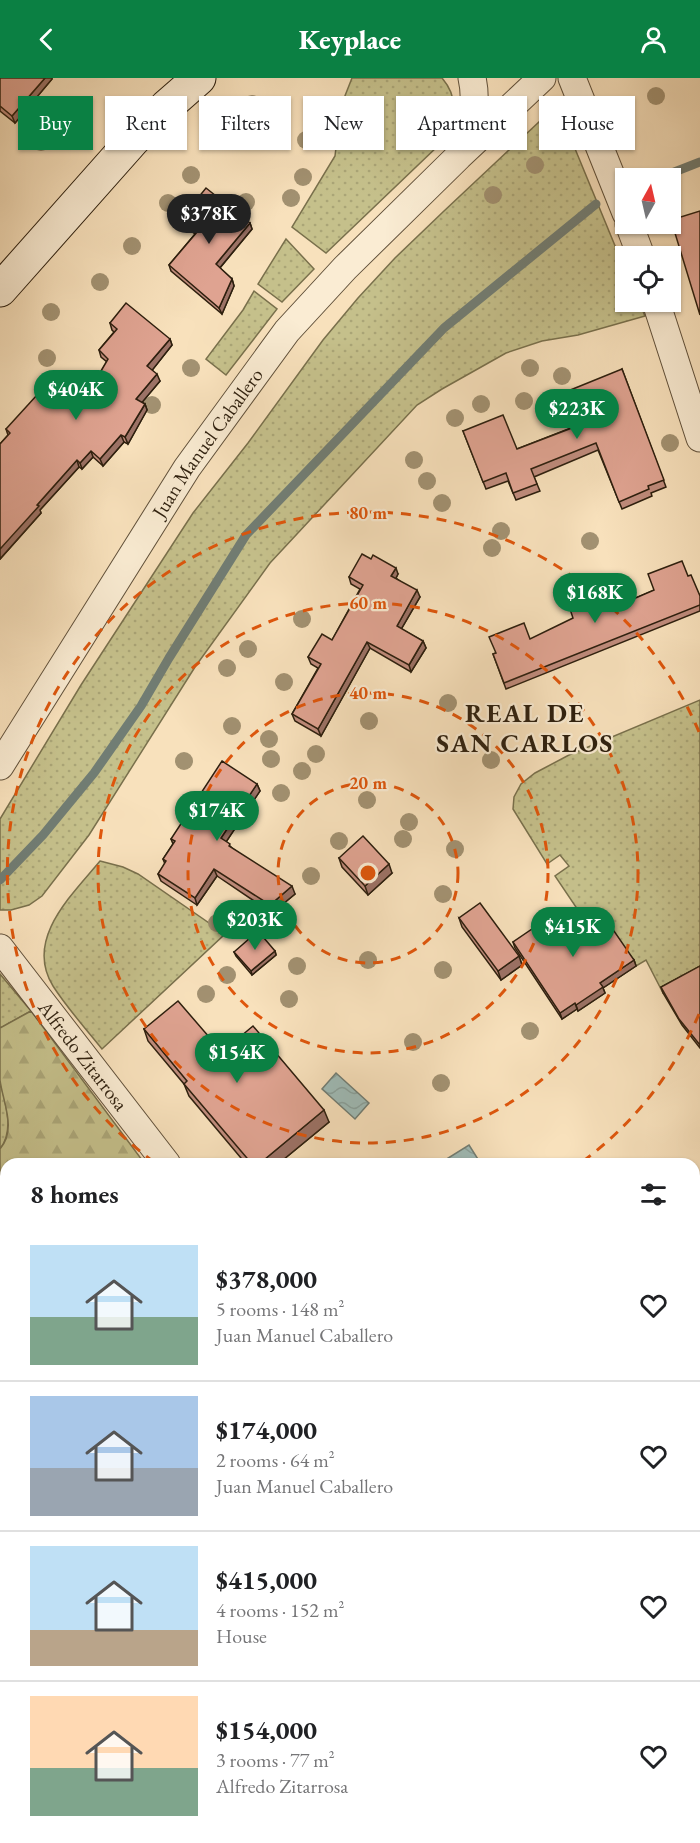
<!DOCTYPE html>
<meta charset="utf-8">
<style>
:root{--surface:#fff;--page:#f6f6f6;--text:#202124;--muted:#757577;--line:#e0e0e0;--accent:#0b8043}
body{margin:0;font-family:"EB Garamond",serif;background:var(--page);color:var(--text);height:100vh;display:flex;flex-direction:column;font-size:22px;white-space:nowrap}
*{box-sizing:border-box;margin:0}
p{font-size:20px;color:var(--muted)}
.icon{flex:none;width:33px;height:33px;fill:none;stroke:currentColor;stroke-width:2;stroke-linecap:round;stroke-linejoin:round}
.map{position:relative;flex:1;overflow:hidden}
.panel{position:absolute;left:0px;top:1080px;width:700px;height:686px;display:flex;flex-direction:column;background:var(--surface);border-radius:18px 18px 0 0;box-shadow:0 2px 4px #0004}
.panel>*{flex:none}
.banner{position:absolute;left:18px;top:18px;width:664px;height:54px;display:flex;gap:12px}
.needle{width:39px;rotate:8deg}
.fabs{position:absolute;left:615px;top:90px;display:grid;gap:12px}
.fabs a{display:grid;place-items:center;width:66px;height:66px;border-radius:0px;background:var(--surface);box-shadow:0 2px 4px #0004;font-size:30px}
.price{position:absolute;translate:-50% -51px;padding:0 14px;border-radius:21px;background:var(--accent);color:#fff;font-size:20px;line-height:39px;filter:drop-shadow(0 2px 3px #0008)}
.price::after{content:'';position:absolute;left:50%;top:36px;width:18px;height:14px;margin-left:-9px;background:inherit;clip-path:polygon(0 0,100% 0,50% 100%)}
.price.current{background:#222;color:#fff}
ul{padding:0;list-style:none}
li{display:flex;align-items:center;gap:18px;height:150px;padding:0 30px}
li+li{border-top:2px solid var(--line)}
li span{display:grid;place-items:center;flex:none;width:168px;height:120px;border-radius:0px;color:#555}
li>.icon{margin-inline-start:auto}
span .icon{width:72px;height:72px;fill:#fffc;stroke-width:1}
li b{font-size:26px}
h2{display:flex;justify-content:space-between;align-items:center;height:72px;padding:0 30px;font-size:26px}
.chip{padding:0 21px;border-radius:0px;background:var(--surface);box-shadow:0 2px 4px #0004;font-size:21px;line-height:54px}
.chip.current{background:var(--accent);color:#fff}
header{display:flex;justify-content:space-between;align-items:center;height:78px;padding:0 30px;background:var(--accent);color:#fff;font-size:27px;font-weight:800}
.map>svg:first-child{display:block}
.grass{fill:url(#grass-dots);stroke:#79704c;stroke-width:1.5}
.forest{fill:url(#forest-firs);stroke:#79704c;stroke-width:1.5}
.water{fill:url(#water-waves);stroke:#717d74;stroke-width:1.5}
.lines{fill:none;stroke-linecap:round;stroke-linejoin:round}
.stream{stroke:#717d74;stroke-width:9}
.street-casing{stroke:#60503a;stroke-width:29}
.secondary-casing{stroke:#2d1f0e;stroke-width:35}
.street{stroke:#faecd3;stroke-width:27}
.secondary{stroke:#faecd3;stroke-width:33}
.tree{fill:#a29171}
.wall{fill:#c08c7d;stroke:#2d1f0e;stroke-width:1.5}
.shaded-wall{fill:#9c7266;stroke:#2d1f0e;stroke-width:1.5}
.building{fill:#dfa391;stroke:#2d1f0e;stroke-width:1.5}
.ring{fill:none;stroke:#df560c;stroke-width:3;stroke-dasharray:10 8}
.labels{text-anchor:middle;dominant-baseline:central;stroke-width:4.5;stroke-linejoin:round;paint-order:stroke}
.street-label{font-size:20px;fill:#2d1f0e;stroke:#faecd3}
.district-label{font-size:26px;font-weight:bold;letter-spacing:1.5px;fill:#2d1f0e;stroke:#faecd3}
.centre{fill:#df560c;stroke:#faecd3;stroke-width:3}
.ring-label{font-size:18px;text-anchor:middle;font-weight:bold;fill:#df560c;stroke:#faecd3;stroke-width:4.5;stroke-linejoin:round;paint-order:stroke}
</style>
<header><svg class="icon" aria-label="back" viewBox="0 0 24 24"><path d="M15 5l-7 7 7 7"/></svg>Keyplace<svg class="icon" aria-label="person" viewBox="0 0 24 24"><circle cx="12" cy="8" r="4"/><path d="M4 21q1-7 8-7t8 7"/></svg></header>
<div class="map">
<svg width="700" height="1765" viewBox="0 0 700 1765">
<defs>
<pattern id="grass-dots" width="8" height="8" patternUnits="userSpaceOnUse" patternTransform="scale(1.5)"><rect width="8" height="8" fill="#c5c08b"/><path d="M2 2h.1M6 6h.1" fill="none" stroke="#aaa577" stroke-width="1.8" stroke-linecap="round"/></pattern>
<pattern id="forest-firs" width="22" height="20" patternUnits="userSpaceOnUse" patternTransform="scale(1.5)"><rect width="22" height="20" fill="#c5c08b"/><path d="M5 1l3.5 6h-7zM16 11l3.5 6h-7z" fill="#aaa577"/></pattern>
<pattern id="water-waves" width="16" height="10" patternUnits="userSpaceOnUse" patternTransform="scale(1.5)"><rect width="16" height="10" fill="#9fbcb8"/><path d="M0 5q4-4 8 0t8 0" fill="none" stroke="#89a19d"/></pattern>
</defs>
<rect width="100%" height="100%" fill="#f8e1bc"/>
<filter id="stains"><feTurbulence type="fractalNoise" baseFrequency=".00333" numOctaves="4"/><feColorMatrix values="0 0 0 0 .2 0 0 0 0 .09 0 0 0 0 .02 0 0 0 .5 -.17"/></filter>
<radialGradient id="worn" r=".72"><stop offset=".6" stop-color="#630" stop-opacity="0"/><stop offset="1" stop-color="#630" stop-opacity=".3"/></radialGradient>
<!-- grass -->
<g class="grass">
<path d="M 352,0 L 442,0 C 461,22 454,43 440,66 L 326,175 L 292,149 L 335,78 L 341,28 Z"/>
<polygon points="557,27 625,192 626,224 639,224 645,238 578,257 542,263 506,275 442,311 417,327 270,485 195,589 89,757 42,818 29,827 11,832 0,832 0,741 81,607 193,435 248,365 323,262 358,220 395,180 444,133"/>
<polygon points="286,161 314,191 282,224 258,206"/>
<polygon points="254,213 277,231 226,297 206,281 243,232"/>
<polygon points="700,622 700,895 663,915 646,882 636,888 606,844 588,847 555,798 569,788 560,777 547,786 513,731 514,719 521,706 535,695 569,677"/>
<path d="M 100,783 L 123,789 L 138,796 L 225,856 L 102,971 C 86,951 67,930 53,908 C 24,861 72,817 100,783 Z"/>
<polygon points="0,896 31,933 0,950"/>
<path d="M 0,1003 C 5,1024 15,1052 0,1071 Z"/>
<polygon points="0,1334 6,1341 6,1379 0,1387"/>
<polygon points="110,1760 213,1760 196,1765 112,1765"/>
</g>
<!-- forest -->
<g class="forest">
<path d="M 31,933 L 145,1086 L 6,1086 L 6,1341 L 0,1334 L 0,1071 C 17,1051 3,1025 0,1002 C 0,986 0,967 0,950 Z"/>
<polygon points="6,1379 6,1760 110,1760 112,1765 0,1765 0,1387"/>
<polygon points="214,1760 546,1760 536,1765 196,1765"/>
</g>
<!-- water -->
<g class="water">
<polygon points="336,995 369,1025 355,1041 322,1011"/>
<polygon points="469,1067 481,1086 448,1086 445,1082"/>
</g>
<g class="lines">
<!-- stream -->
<g class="stream">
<polyline points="659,100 700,84"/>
<polyline points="0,802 43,757 94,695 141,628 169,580 246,457 444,250 596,126"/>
</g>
<!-- street casing -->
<g class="street-casing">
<g id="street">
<polyline points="572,0 626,135"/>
<path d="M 461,74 C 472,50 478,26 472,0"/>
<polyline points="629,146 641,178"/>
<polyline points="656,224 700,360"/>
<path id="s1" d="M 0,688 L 187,390 L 287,253 L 345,190 L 459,78 L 542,0"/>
<path id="s2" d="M 0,870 L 167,1086"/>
<polyline points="694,1674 700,1672"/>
<polyline points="610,1760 613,1765"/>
</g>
</g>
<!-- secondary casing -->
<g class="secondary-casing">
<polyline id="secondary" points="0,212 133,62 166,29 199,0"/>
</g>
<!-- street -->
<use href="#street" class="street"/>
<!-- secondary -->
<use href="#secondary" class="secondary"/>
</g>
<!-- trees -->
<g class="tree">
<circle cx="656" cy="18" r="9"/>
<circle cx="252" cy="26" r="9"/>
<circle cx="330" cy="34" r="9"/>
<circle cx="222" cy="60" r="9"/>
<circle cx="306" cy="62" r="9"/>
<circle cx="41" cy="64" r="9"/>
<circle cx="535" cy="87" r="9"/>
<circle cx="191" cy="97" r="9"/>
<circle cx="303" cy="99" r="9"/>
<circle cx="493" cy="117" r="9"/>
<circle cx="291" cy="120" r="9"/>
<circle cx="246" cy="124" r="9"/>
<circle cx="168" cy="125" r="9"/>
<circle cx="132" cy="168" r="9"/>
<circle cx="100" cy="204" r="9"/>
<circle cx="51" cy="234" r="9"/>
<circle cx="47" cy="280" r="9"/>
<circle cx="191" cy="290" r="9"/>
<circle cx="530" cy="290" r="9"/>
<circle cx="562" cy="298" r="9"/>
<circle cx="57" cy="304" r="9"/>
<circle cx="524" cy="323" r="9"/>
<circle cx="481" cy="326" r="9"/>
<circle cx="152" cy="327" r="9"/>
<circle cx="455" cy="340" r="9"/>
<circle cx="670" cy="365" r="9"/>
<circle cx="414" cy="382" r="9"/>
<circle cx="427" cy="403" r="9"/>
<circle cx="442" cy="425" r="9"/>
<circle cx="501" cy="453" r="9"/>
<circle cx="590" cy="463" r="9"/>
<circle cx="492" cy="470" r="9"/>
<circle cx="302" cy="541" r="9"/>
<circle cx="248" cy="571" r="9"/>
<circle cx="227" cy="590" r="9"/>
<circle cx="284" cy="604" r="9"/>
<circle cx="448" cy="625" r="9"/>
<circle cx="369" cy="643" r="9"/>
<circle cx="232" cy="648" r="9"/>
<circle cx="269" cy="661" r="9"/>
<circle cx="316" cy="676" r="9"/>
<circle cx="271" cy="681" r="9"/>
<circle cx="491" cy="682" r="9"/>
<circle cx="184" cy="683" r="9"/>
<circle cx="302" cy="693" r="9"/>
<circle cx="281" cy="715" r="9"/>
<circle cx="367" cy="722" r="9"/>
<circle cx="409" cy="744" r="9"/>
<circle cx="403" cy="761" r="9"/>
<circle cx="339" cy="763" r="9"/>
<circle cx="455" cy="771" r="9"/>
<circle cx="311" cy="798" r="9"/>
<circle cx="443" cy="816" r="9"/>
<circle cx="217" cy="845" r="9"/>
<circle cx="247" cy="845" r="9"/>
<circle cx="368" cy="882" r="9"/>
<circle cx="297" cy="888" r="9"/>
<circle cx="443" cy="892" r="9"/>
<circle cx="227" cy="897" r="9"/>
<circle cx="206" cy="916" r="9"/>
<circle cx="289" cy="921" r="9"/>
<circle cx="530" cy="953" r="9"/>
<circle cx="413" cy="964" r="9"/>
<circle cx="441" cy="1005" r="9"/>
</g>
<!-- wall -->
<g class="wall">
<polygon points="0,0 52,0 52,1 15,45 0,33"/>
<polygon points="181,141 250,145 252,151 220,190 232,201 234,208 222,236 171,193 169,187 195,156 183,147"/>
<polygon points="110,245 170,261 172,267 152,292 160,303 142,324 145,326 147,332 128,366 124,364 103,388 93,379 82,391 79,389 40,432 41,435 0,481 0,366 8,357 6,351 77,334 107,284 101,279 99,272 114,254 112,252"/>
<polygon points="622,291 666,409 651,415 652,418 622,431 598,372 534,399 540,413 516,422 508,403 486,411 463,353 517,371 576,348"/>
<polygon points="398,496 396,500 420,519 401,551 423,563 426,570 411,594 370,570 321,658 295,643 292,636 318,590 311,586 308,579 332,562 360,511 351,506 349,499"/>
<polygon points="688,498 700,518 700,533 506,611 493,576 610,531"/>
<polygon points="257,706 260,713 226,764 232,770 295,816 272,835 217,798 197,827 161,803 158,796 165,786 163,781 173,766 171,761"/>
<polygon points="339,780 392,795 368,817 342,789"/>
<polygon points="459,840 519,878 522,887 501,902 462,849"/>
<polygon points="598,841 634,882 636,888 603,910 605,915 578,933 577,931 562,941 515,870 513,864 566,855"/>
<polygon points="275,873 276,877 252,897 236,878 234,874"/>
<polygon points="700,888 700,970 682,947 663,915 661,909"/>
<polygon points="144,951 222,974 329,1044 278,1086 246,1086 189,1018 184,1006 148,963"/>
<polygon points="694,1338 700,1347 700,1355 694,1358"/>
<polygon points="694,1573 700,1581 700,1657 694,1657"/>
<polygon points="700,1679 700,1729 694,1732 694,1680"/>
</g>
<!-- shaded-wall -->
<g class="shaded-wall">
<polygon points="45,0 52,0 52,1 15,45 12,38"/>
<polygon points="250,145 252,151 218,192 216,186"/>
<polygon points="232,201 234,208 222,236 219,230"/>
<polygon points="170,261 172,267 150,295 147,288"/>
<polygon points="157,296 160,303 139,328 136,321"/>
<polygon points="145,326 147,332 128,366 125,359"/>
<polygon points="121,357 124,364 103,388 100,381"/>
<polygon points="91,373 93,379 82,391 80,385"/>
<polygon points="77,382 79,389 40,432 41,435 0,481 0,471 37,427"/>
<polygon points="396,490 398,496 394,504 391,498"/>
<polygon points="417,512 420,519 399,555 397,548"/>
<polygon points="423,563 426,570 411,594 409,587"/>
<polygon points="367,564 370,570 321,658 318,651"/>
<polygon points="257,706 260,713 224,767 221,760"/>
<polygon points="389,786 392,795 368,817 365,808"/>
<polygon points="214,791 217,798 197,827 195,820"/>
<polygon points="292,808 295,816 272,835 270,827"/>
<polygon points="275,873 276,877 252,897 251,893"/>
<polygon points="519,878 522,887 501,902 498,893"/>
<polygon points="634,882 636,888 603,910 605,915 578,933 576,927 600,905"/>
<polygon points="575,925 577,931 562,941 560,935"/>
<polygon points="324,1032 329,1044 278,1086 259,1086"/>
</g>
<!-- building -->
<g class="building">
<polygon points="0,0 45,0 12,38 0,28"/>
<polygon points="206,110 250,145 216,186 232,201 219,230 169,187 197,154 181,141"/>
<polygon points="700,133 700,237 671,142"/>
<polygon points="126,225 170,261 147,288 157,296 136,321 145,326 125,359 121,357 100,381 91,373 80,385 77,382 37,427 39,428 0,471 0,366 10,355 6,351 47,306 77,334 108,281 99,272 117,251 110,245"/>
<polygon points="622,291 664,402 648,408 649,411 619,424 596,365 531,391 537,406 513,415 506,395 483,404 463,353 503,337 517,371 577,348 563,315"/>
<polygon points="362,476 371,481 373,477 396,490 391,498 417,512 397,548 423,563 409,587 367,564 318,651 292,636 321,586 308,579 322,556 332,562 363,507 349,499"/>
<polygon points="682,483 688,498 691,497 700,518 700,527 504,605 493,576 496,575 489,559 524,545 530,561 573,540 569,528 603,514 610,531 654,512 648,496"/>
<polygon points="222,683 257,706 221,760 230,766 229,768 292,808 270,827 214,791 195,820 158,796 166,783 163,781 175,763 171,761"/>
<polygon points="363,758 389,786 365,808 339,780"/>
<polygon points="480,825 519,878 498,893 459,840"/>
<polygon points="593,835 598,841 603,837 634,882 600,905 603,909 576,927 575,925 560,935 513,864 554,836 566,855"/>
<polygon points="258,853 275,873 251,893 234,874"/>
<polygon points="700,888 700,967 679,941 661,909"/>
<polygon points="178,923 222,974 253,948 324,1032 259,1086 252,1086 184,1006 187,1003 144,951"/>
<polygon points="694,1338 700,1347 694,1351"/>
<polygon points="694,1573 700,1581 700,1631 699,1631 700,1633 700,1648 694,1649"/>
<polygon points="700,1679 700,1720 694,1722 694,1680"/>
</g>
<!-- distance rings -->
<g class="ring">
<circle cx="368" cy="795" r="90"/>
<circle cx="368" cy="795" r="180"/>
<circle cx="368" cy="795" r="270"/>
<path d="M699 936A360 360 0 0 1 582 1084M154 1084A360 360 0 1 1 699 654"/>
</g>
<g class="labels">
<!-- street labels -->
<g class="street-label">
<text stroke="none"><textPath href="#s1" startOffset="384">Juan Manuel Caballero</textPath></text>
<text stroke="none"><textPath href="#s2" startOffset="136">Alfredo Zitarrosa</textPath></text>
</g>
<!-- district labels -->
<g class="district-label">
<text x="525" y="635">REAL DE<tspan x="525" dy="30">SAN CARLOS</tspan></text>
</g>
</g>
<circle cx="368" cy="795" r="9" class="centre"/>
<g class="ring-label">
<text x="368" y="441">80 m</text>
<text x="368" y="531">60 m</text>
<text x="368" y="621">40 m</text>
<text x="368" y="711">20 m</text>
</g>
<rect width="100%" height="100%" filter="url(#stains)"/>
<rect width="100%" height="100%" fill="url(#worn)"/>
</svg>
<div class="fabs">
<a><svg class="needle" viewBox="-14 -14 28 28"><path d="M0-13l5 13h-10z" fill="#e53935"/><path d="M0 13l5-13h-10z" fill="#757577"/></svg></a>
<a><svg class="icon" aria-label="locate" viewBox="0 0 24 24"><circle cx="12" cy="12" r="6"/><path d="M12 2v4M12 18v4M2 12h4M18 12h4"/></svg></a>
</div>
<b class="price current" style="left:209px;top:167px">$378K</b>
<b class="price" style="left:76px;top:343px">$404K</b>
<b class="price" style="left:577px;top:362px">$223K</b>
<b class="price" style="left:595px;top:546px">$168K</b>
<b class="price" style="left:217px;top:764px">$174K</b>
<b class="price" style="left:255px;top:873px">$203K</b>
<b class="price" style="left:573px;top:880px">$415K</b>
<b class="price" style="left:237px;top:1006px">$154K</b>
<div class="banner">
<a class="chip current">Buy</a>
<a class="chip">Rent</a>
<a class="chip">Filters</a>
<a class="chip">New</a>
<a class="chip">Apartment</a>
<a class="chip">House</a>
</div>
<section class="panel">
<h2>8 homes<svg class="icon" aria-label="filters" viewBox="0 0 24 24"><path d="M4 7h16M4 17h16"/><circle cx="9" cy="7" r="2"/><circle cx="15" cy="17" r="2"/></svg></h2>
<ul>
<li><span style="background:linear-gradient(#bfe0f5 60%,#7fa58c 0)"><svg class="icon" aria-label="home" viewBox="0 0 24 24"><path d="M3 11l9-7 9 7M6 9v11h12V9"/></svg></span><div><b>$378,000</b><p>5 rooms · 148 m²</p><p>Juan Manuel Caballero</p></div><svg class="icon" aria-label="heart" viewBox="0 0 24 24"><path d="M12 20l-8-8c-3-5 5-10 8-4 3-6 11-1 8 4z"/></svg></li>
<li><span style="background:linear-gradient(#a9c7e8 60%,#9aa5b1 0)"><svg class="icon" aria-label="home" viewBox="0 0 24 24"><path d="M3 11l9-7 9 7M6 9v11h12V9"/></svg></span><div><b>$174,000</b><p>2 rooms · 64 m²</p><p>Juan Manuel Caballero</p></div><svg class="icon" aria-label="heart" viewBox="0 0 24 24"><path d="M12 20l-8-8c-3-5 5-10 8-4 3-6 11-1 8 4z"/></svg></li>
<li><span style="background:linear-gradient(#bfe0f5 70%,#b9a48a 0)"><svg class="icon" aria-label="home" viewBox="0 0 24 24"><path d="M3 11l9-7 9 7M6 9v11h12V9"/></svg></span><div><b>$415,000</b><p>4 rooms · 152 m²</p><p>House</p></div><svg class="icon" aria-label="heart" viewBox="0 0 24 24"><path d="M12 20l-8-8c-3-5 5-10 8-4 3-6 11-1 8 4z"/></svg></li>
<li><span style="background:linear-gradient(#ffd9b3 60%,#7fa58c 0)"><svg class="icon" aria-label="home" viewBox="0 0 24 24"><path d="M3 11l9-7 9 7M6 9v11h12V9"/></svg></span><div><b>$154,000</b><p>3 rooms · 77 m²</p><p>Alfredo Zitarrosa</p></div><svg class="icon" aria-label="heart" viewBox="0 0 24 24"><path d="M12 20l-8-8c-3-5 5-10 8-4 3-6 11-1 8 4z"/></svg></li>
</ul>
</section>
</div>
